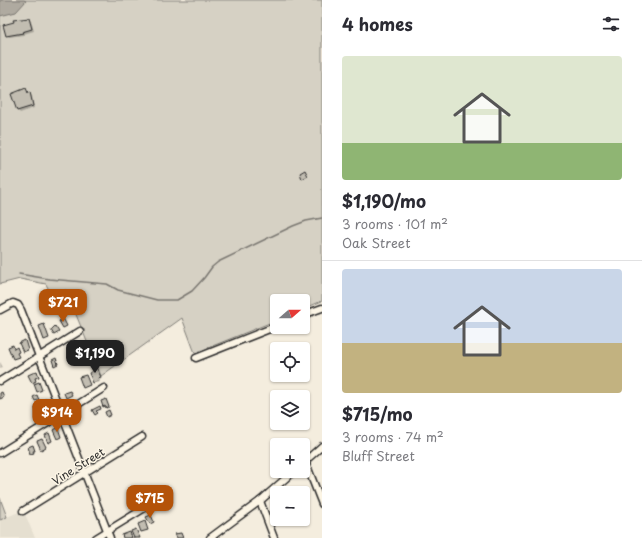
<!DOCTYPE html>
<meta charset="utf-8">
<style>
:root{--surface:#fff;--page:#f2f2f3;--text:#2b2b33;--muted:#7c7c81;--line:#e1e1e2;--accent:#b45309}
body{margin:0;font-family:"Playpen Sans",sans-serif;background:var(--page);color:var(--text);height:100vh;display:flex;flex-direction:column;font-size:15px;white-space:nowrap}
*{box-sizing:border-box;margin:0}
p{font-size:13px;color:var(--muted)}
.icon{flex:none;width:22px;height:22px;fill:none;stroke:currentColor;stroke-width:2;stroke-linecap:round;stroke-linejoin:round}
.map{position:relative;flex:1;overflow:hidden}
.panel{display:flex;flex-direction:column;background:var(--surface);width:320px}
.panel>*{flex:none}
.needle{width:26px;rotate:70deg}
.controls{position:absolute;left:270px;top:294px;display:grid;gap:8px}
.controls a{display:grid;place-items:center;width:40px;height:40px;border-radius:4px;background:var(--surface);box-shadow:0 1px 3px #0004;font-size:20px}
.price{position:absolute;translate:-50% -34px;padding:0 9px;border-radius:8px;background:var(--accent);color:#fff;font-size:13px;line-height:26px;filter:drop-shadow(0 1px 2px #0008)}
.price::after{content:'';position:absolute;left:50%;top:24px;width:12px;height:9px;margin-left:-6px;background:inherit;clip-path:polygon(0 0,100% 0,50% 100%)}
.price.on{background:#222;color:#fff}
ul{padding:0;list-style:none}
li{display:grid;align-content:center;gap:8px;height:212px;padding:0 20px}
li+li{border-top:1px solid var(--line)}
li span{display:grid;place-items:center;height:124px;border-radius:4px;color:#555}
li>.icon{margin-inline-start:auto}
span .icon{width:72px;height:72px;fill:#fffc;stroke-width:1}
li b{font-size:17px}
h2{display:flex;justify-content:space-between;align-items:center;height:48px;padding:0 20px;font-size:17px}
main{display:flex;flex:1;min-height:0}
.map>svg:first-child{display:block}
.built{fill:#e5dfd0}
.green{fill:#d6d1c4;stroke:#807e78}
.water{fill:#afaaa0;stroke:#7a7771}
.shadow{fill:#0003}
.lines{fill:none;stroke-linecap:round;stroke-linejoin:round}
.stream{stroke:#7a7771;stroke-width:1.5}
.building{fill:#c2bdb1;stroke:#2b2b2b}
.minor-casing{stroke:#2b2b2b;stroke-width:9}
.minor{stroke:#fcf5e5;stroke-width:6}
.labels{text-anchor:middle;dominant-baseline:central;stroke-width:3;stroke-linejoin:round;paint-order:stroke}
.street-label{font-size:11px;fill:#2b2b2b;stroke:#fcf5e5}
</style>
<main>
<div class="map">
<svg width="322" height="538" viewBox="0 0 322 538">
<rect width="100%" height="100%" fill="#f4edde"/>
<filter id="ink" filterUnits="userSpaceOnUse"><feTurbulence type="fractalNoise" baseFrequency=".025" numOctaves="2"/><feDisplacementMap in="SourceGraphic" scale="8" xChannelSelector="R" yChannelSelector="G"/><feConvolveMatrix kernelMatrix="1 2 1 2 8 2 1 2 1" color-interpolation-filters="sRGB"/></filter>
<g filter="url(#ink)">
<!-- built -->
<polygon class="built" points="21,511 22,515 25,514 35,538 0,538 0,520"/>
<!-- green -->
<g class="green">
<polygon points="0,0 322,0 322,301 303,309 303,301 277,301 277,320 195,353 182,318 101,376 66,290 51,294 46,284 20,279 0,284"/>
<polygon points="0,498 7,517 0,520"/>
</g>
<!-- water -->
<polygon class="water" points="0,0 24,0 26,1 16,12 0,16"/>
<!-- shadow -->
<g class="shadow">
<polygon points="29,19 31,21 34,31 24,34 24,35 9,37 7,35"/>
<polygon points="26,90 32,96 34,108 20,113 18,111 12,95"/>
<polygon points="0,362 3,367 0,368"/>
<polygon points="95,366 102,378 99,379 100,382 96,383 94,382"/>
<polygon points="37,373 39,377 35,379 37,384 39,384 42,391 38,392 34,383 33,382"/>
</g>
<g class="lines">
<!-- stream -->
<polyline class="stream" points="19,274 49,279 107,284 118,290 157,300 177,300 192,291 204,278 212,267 218,262 293,226 306,221 322,218"/>
</g>
<!-- building -->
<g class="building">
<polygon points="29,18 32,29 22,32 23,33 6,36 3,25 14,22 13,20"/>
<polygon points="26,88 28,93 30,92 33,106 17,111 11,94"/>
<polygon points="305,170 308,176 302,179 300,173"/>
<polygon points="46,300 50,311 44,313 40,302"/>
<polygon points="63,306 65,312 59,314 57,309"/>
<polygon points="63,318 67,326 63,328 59,321"/>
<polygon points="44,324 49,338 44,340 39,326"/>
<polygon points="55,326 59,332 54,335 51,330"/>
<polygon points="25,340 28,350 23,352 19,343"/>
<polygon points="102,344 107,359 98,362 93,347"/>
<polygon points="13,345 14,349 17,347 19,352 17,353 19,357 13,359 8,347"/>
<polygon points="56,358 58,364 54,366 52,360"/>
<polygon points="95,365 101,377 98,378 99,380 93,383 89,373 93,371 91,367"/>
<polygon points="37,371 39,377 35,378 36,381 32,383 28,375"/>
<polygon points="86,375 90,385 83,388 79,377"/>
<polygon points="39,382 42,390 37,392 34,384"/>
<polygon points="70,391 72,395 66,398 64,393"/>
<polygon points="2,392 4,397 0,399 0,393"/>
<polygon points="37,395 39,400 35,401 33,397"/>
<polygon points="48,398 53,409 47,411 43,400"/>
<polygon points="106,399 109,407 106,408 105,406 103,407 101,401"/>
<polygon points="41,406 44,416 38,418 35,408"/>
<polygon points="100,406 101,409 96,411 98,413 95,415 92,410"/>
<polygon points="109,410 111,415 107,417 105,412"/>
<polygon points="58,428 61,437 57,439 53,430"/>
<polygon points="49,433 52,441 48,443 45,435"/>
<polygon points="42,439 46,447 41,450 37,441"/>
<polygon points="33,445 35,451 33,451 34,453 30,454 28,447"/>
<polygon points="151,515 154,522 150,524 146,517"/>
<polygon points="145,521 148,530 141,532 138,524"/>
<polygon points="136,529 140,538 134,538 131,531"/>
<polygon points="130,532 132,538 123,538 122,535"/>
<polygon points="181,533 183,538 177,538 175,534"/>
</g>
<g class="lines">
<!-- minor casing -->
<g class="minor-casing">
<g id="minor">
<polyline points="0,310 13,303 18,305 21,310 110,538"/>
<polyline points="303,315 322,308"/>
<polyline points="196,358 277,326"/>
<polyline points="0,381 80,331"/>
<polyline points="0,453 104,388"/>
<polyline points="305,461 322,504"/>
<polyline points="303,463 322,446"/>
<polyline points="260,501 274,538"/>
<polyline points="23,511 142,437"/>
<polyline points="96,538 148,506"/>
<polyline points="210,538 260,501 294,471"/>
</g>
</g>
<!-- minor -->
<use href="#minor" class="minor"/>
</g>
</g>
<g class="labels">
<!-- street labels -->
<g class="street-label">
<text transform="translate(78 466) rotate(-32)">Vine Street</text>
</g>
</g>
</svg>
<div class="controls">
<a><svg class="needle" viewBox="-14 -14 28 28"><path d="M0-13l5 13h-10z" fill="#e53935"/><path d="M0 13l5-13h-10z" fill="#7c7c81"/></svg></a>
<a><svg class="icon" aria-label="locate" viewBox="0 0 24 24"><circle cx="12" cy="12" r="6"/><path d="M12 2v4M12 18v4M2 12h4M18 12h4"/></svg></a>
<a><svg class="icon" aria-label="layers" viewBox="0 0 24 24"><path d="M12 4l9 5-9 5-9-5zM3 14l9 5 9-5"/></svg></a>
<a>+</a>
<a>−</a>
</div>
<b class="price" style="left:63px;top:323px">$721</b>
<b class="price on" style="left:95px;top:374px">$1,190</b>
<b class="price" style="left:57px;top:433px">$914</b>
<b class="price" style="left:150px;top:519px">$715</b>
</div>
<section class="panel">
<h2>4 homes<svg class="icon" aria-label="filters" viewBox="0 0 24 24"><path d="M4 7h16M4 17h16"/><circle cx="9" cy="7" r="2"/><circle cx="15" cy="17" r="2"/></svg></h2>
<ul>
<li><span style="background:linear-gradient(#dfe7d0 70%,#8fb573 0)"><svg class="icon" aria-label="home" viewBox="0 0 24 24"><path d="M3 11l9-7 9 7M6 9v11h12V9"/></svg></span><div><b>$1,190/mo</b><p>3 rooms · 101 m²</p><p>Oak Street</p></div></li>
<li><span style="background:linear-gradient(#c9d6e8 60%,#c2b280 0)"><svg class="icon" aria-label="home" viewBox="0 0 24 24"><path d="M3 11l9-7 9 7M6 9v11h12V9"/></svg></span><div><b>$715/mo</b><p>3 rooms · 74 m²</p><p>Bluff Street</p></div></li>
</ul>
</section>
</main>
